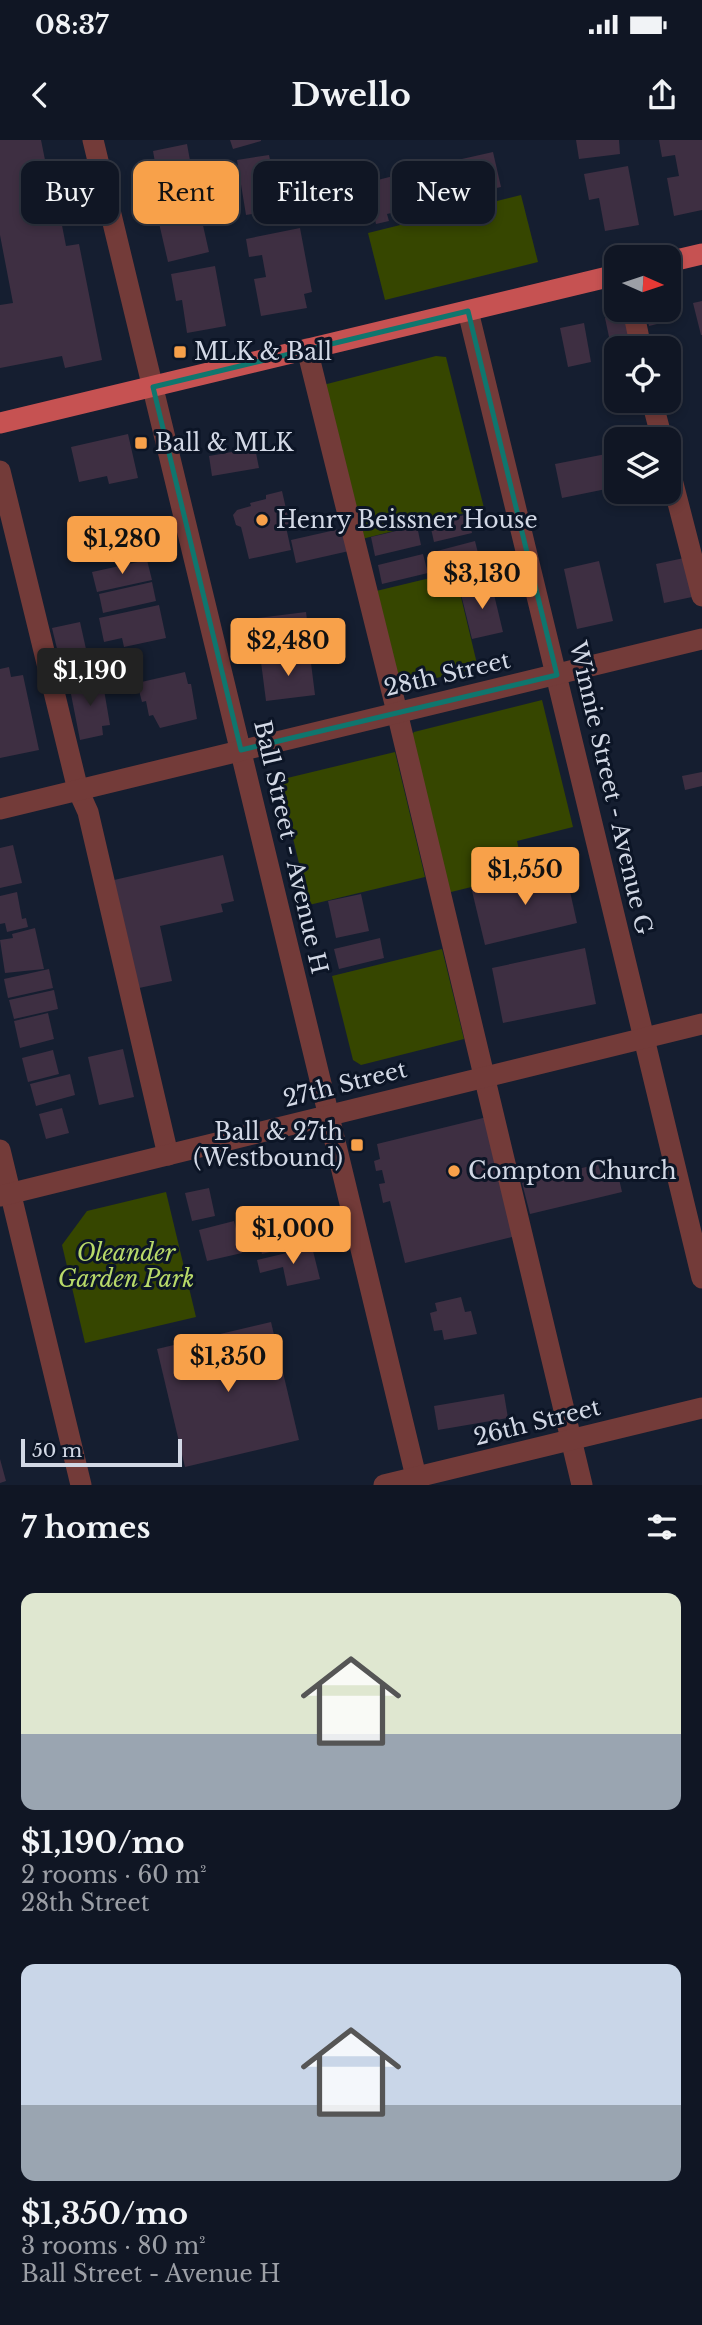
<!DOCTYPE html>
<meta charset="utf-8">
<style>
:root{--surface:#101624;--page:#191f2c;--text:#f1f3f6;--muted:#9c9fa6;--line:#303541;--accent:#f8a14a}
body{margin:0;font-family:"Libre Baskerville",serif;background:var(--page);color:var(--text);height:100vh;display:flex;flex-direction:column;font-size:26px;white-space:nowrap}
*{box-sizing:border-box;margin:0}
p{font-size:23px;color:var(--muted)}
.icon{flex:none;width:38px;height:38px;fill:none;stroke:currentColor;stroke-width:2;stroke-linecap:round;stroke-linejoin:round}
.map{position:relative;height:1345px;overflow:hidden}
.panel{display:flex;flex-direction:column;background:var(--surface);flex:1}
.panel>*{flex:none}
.banner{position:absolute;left:21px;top:21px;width:662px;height:63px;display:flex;gap:14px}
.needle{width:46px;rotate:93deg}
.buttons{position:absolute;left:604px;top:105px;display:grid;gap:14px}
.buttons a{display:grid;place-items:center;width:77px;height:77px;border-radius:14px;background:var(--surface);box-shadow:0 4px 10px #0003,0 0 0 2px var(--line);font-size:35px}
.scale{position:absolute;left:21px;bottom:18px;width:161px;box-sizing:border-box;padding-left:7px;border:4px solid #d2d8e5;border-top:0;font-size:19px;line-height:24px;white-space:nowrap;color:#d2d8e5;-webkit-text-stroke:5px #0c1526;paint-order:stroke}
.price{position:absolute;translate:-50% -60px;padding:0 16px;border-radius:7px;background:var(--accent);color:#111;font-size:23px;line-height:46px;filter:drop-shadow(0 2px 4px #0008)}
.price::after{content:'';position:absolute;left:50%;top:42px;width:21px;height:16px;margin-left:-10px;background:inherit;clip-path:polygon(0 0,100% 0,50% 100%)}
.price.current{background:#222;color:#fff}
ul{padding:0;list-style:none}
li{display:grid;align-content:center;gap:14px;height:371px;padding:0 21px}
li span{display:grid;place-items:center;height:217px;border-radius:14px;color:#555}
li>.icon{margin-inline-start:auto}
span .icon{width:126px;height:126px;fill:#fffc;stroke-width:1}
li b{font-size:30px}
h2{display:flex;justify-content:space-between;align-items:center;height:84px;padding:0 21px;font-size:30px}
.tag{padding:0 24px;border-radius:14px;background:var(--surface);box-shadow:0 4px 10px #0003,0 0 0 2px var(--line);font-size:24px;line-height:63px}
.tag.current{background:var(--accent);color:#111}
.status{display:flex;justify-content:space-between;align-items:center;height:49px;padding:0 35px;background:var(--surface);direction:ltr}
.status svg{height:19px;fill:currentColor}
header{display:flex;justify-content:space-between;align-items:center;height:91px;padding:0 21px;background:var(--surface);font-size:32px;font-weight:700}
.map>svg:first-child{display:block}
.green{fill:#364600}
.building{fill:#3e2f42}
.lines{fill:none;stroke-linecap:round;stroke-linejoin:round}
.minor{stroke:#733b39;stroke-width:21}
.major{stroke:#c65252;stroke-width:21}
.marked{fill:none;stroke:#0f766e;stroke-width:5;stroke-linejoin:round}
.poi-dot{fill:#f8a14a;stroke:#0c1526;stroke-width:2.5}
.labels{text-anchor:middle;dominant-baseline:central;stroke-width:6;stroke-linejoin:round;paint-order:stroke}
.poi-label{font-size:23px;fill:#d2d8e5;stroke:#0c1526;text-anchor:start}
.street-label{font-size:23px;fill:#d2d8e5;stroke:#0c1526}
.park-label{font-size:23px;font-style:italic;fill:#b8d969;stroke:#0c1526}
</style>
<div class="status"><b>08:37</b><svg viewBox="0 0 49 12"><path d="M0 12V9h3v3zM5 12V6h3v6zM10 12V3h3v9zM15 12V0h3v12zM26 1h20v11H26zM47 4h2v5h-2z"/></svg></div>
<header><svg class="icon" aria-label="back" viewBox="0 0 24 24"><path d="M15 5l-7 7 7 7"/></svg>Dwello<svg class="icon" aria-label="share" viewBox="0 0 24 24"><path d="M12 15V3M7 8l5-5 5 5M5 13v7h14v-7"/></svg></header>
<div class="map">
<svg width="702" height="1345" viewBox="0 0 702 1345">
<rect width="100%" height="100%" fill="#151e30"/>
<!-- green -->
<g class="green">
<polygon points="521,55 538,122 385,160 368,93"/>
<polygon points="436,216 446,217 484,368 362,399 323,245"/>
<polygon points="455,432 478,528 395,548 372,452"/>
<polygon points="542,560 573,687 517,701 524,734 447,753 410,598 414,592"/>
<polygon points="395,612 425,737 309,765 279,640"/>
<polygon points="442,809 464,899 361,925 353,920 332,836"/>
<polygon points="166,1052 196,1177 85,1203 62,1105 87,1071"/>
</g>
<!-- building -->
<g class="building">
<polygon points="0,0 41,0 51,50 40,52 45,78 60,75 66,106 79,104 102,220 65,228 62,216 0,228 0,165 13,163 0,95"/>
<polygon points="230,0 261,0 261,1 233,9"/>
<polygon points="576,0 619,0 620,14 579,19"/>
<polygon points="659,0 702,0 702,70 674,76 667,38 679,36 675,15 662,17"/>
<polygon points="187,4 197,59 163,65 160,52 151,53 147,36 157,34 153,11"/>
<polygon points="493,12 501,47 461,56 453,21"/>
<polygon points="269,15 272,29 283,28 289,67 246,75 237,20"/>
<polygon points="451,25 457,66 418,72 412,31"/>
<polygon points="628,26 639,85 605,91 599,58 589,60 584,34"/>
<polygon points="405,33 413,68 387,74 389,81 376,84 366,43"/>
<polygon points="200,72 209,112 168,122 159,83"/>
<polygon points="300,88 312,152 304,154 307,168 261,176 254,139 266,137 262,115 249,117 246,99"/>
<polygon points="215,126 226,186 187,193 182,160 176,161 171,134"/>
<polygon points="702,161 702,195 701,195 693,163"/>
<polygon points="645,170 671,170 673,180 649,186"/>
<polygon points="625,174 633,206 612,211 605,178"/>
<polygon points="584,183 591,222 568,227 560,188"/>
<polygon points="128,294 138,338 109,344 107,336 79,342 71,307"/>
<polygon points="255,308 259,328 212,336 209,316"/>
<polygon points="606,314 610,331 616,330 616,347 562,358 555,324"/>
<polygon points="282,351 290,386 286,387 291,410 249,419 241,387 236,385 233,375 237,370 251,366 250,363 266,359 266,355"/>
<polygon points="468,374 472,393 434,402 430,384"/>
<polygon points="417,386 421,405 375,416 371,397"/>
<polygon points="344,388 349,411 296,423 291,400"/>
<polygon points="475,401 480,421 441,431 437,411"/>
<polygon points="423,414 428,433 382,444 378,425"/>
<polygon points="684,418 692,457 664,463 656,424"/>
<polygon points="147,420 152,440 97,452 92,432"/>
<polygon points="599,421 613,481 577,489 564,429"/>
<polygon points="152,442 156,461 103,473 99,454"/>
<polygon points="491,442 503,492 472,499 460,450"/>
<polygon points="159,465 166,498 124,507 122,498 104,502 99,478"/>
<polygon points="306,472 311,513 256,520 250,479"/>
<polygon points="80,482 88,518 61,525 52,488"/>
<polygon points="310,515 315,555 266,561 261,522"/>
<polygon points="9,527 11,537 23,535 39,610 0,618 0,529"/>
<polygon points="185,532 188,544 191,544 197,579 160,588 153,575 149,576 146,561 142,562 137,543"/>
<polygon points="102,538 110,585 102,586 103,595 80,600 69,544"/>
<polygon points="702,632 702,646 685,650 682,636"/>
<polygon points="13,705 22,743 0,748 0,708"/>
<polygon points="223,715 234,761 221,764 223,772 160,786 172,841 139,848 114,740"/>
<polygon points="565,729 577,783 485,805 472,751"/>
<polygon points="17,752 22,779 26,778 28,787 7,792 5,783 0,784 0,756"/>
<polygon points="361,754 369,791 336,798 328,761"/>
<polygon points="35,788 44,829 5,833 0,800 13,798 12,794"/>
<polygon points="380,798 384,818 339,829 334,809"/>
<polygon points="585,808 596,864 503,883 492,828"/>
<polygon points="49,829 53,848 8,858 4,839"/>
<polygon points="54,850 58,869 14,879 9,860"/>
<polygon points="48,873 54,899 20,908 14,881"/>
<polygon points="123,909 134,957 99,965 88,917"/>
<polygon points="53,910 59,934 28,942 22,918"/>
<polygon points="70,934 75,955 36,966 30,944"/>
<polygon points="62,968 69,993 46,999 39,974"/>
<polygon points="487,977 516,1096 405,1123 390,1061 383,1063 379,1044 385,1043 382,1030 376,1031 374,1021 380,1019 377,1004"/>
<polygon points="598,1024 601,1034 617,1030 622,1052 530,1074 522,1043"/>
<polygon points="209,1048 215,1076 192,1081 185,1053"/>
<polygon points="290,1072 298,1105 262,1114 254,1081"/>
<polygon points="234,1081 242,1113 207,1121 199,1090"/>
<polygon points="312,1107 320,1139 287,1146 283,1127 260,1133 257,1120"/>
<polygon points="461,1157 465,1172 471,1171 477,1194 444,1200 442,1190 434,1191 430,1173 437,1171 435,1163"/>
<polygon points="271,1182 299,1300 185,1327 157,1209"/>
<polygon points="504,1254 508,1278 438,1290 434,1266"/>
<polygon points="0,1319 6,1341 0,1343"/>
</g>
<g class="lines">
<!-- minor -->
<g class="minor">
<polyline points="93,0 418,1345"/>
<polyline points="633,170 641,208"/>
<polyline points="468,171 702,1138"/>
<polyline points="307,209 397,572 582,1345"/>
<polyline points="652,261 662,299"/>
<polyline points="668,324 702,456"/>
<polyline points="0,331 78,650 88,672 168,1015"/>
<polyline points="0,669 702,499"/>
<polyline points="0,1010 81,1345"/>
<polyline points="0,1056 702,884"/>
<polyline points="384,1345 702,1268"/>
</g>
<!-- major -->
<g class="major">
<polyline points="668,122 702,114"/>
<polyline points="0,283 616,135"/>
</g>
</g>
<!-- marked area -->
<path class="marked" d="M 468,171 L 557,535 L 241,610 L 153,247 Z"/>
<!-- markers -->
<g class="poi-dot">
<rect x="173" y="205" width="14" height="14" rx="3.5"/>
<rect x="134" y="296" width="14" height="14" rx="3.5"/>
<circle cx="262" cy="380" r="7"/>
<rect x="350" y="998" width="14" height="14" rx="3.5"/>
<circle cx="454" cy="1031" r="7"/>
</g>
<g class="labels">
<!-- poi labels -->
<g class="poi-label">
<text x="194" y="212">MLK &amp; Ball</text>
<text x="155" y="303">Ball &amp; MLK</text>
<text x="276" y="380">Henry Beissner House</text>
<text x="343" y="992" text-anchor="end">Ball &amp; 27th<tspan x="343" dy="26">(Westbound)</tspan></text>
<text x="468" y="1031">Compton Church</text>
</g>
<!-- street labels -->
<g class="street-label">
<text transform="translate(447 534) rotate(-13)">28th Street</text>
<text transform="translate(611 648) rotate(77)">Winnie Street - Avenue G</text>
<text transform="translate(291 707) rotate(77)">Ball Street - Avenue H</text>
<text transform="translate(345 944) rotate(-14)">27th Street</text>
<text transform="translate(537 1282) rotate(-14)">26th Street</text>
</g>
<!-- park labels -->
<g class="park-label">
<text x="126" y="1113">Oleander<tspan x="126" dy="26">Garden Park</tspan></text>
</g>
</g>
</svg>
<div class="buttons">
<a><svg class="needle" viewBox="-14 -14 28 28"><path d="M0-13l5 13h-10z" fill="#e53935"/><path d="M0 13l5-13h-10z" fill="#9c9fa6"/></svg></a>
<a><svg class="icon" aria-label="locate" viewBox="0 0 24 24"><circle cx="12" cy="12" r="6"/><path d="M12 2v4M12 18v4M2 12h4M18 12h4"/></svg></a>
<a><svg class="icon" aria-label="layers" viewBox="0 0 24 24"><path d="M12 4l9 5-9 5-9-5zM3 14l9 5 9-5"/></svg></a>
</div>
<div class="scale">50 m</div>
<b class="price" style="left:122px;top:436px">$1,280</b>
<b class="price" style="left:482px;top:471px">$3,130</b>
<b class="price" style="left:288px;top:538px">$2,480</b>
<b class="price current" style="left:90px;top:568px">$1,190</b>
<b class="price" style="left:525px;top:767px">$1,550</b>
<b class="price" style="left:293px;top:1126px">$1,000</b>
<b class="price" style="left:228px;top:1254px">$1,350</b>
<div class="banner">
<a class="tag">Buy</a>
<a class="tag current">Rent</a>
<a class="tag">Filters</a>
<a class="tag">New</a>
</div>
</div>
<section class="panel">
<h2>7 homes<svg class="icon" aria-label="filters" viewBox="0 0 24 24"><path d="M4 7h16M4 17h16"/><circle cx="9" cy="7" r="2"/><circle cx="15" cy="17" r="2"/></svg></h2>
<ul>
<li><span style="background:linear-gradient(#dfe7d0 65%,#9aa5b1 0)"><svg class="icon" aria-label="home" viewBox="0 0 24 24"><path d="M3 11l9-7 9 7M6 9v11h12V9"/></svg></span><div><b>$1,190/mo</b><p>2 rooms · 60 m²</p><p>28th Street</p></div></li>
<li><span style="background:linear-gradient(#c9d6e8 65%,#9aa5b1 0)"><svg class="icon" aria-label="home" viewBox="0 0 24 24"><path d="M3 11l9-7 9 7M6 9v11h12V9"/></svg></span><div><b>$1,350/mo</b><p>3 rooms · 80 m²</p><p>Ball Street - Avenue H</p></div></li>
</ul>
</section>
